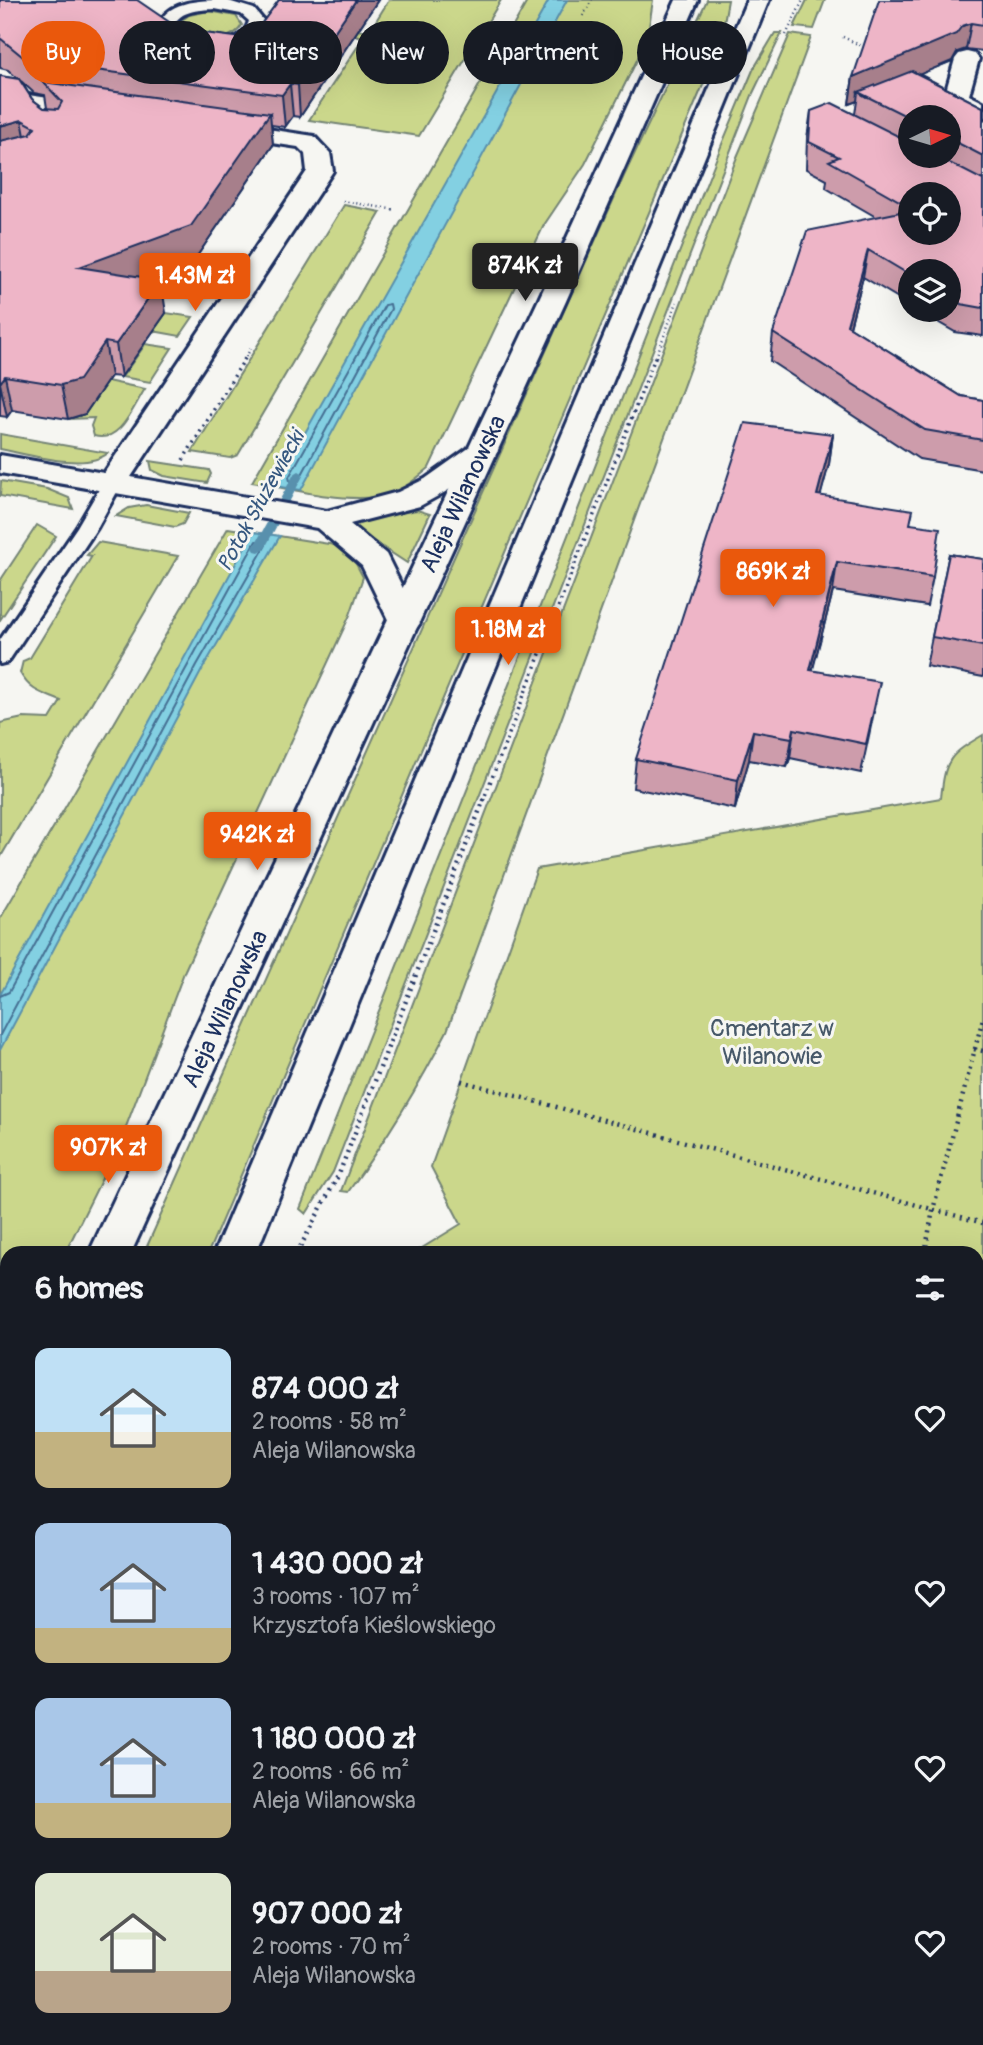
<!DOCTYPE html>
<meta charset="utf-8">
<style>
:root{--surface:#171b24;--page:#242831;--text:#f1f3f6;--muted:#9ea1a6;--accent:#ea580c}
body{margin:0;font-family:Pangolin,sans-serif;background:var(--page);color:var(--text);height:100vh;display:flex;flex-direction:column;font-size:26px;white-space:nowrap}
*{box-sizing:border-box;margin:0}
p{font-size:23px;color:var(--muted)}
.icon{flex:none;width:38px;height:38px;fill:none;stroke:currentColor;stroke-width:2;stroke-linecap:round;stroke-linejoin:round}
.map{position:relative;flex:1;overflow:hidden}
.side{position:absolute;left:0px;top:1246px;width:984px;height:800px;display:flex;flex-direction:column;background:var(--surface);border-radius:21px 21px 0 0;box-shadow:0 7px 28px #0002}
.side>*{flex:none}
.top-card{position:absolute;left:21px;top:21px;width:942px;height:63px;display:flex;gap:14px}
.needle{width:46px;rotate:85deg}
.controls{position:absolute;left:898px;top:105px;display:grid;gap:14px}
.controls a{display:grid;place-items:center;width:63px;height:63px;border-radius:50%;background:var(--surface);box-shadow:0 7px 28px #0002;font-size:35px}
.price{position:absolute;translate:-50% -60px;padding:0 16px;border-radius:7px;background:var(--accent);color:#fff;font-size:23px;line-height:46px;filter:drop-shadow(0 2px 4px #0008)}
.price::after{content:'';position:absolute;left:50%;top:42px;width:21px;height:16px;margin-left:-10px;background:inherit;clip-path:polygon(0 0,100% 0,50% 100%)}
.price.current{background:#222;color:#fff}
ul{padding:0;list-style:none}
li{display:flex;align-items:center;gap:21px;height:175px;padding:0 35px}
li span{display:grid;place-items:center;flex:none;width:196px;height:140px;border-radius:14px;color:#555}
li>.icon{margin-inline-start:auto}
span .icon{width:84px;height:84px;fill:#fffc;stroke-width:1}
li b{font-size:30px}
h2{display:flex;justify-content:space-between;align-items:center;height:84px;padding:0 35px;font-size:30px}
.pill{padding:0 24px;border-radius:32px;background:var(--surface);box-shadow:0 7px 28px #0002;font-size:24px;line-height:63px}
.pill.current{background:var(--accent);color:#fff}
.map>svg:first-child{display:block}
.green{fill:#cbd78b;stroke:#738374;stroke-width:2}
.water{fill:#83d0e2;stroke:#5990ad;stroke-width:2}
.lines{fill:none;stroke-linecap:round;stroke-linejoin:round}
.shore{stroke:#456f93;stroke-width:2}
.stream{fill:#5990ad;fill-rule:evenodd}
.service-casing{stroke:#1b2f5e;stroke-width:6}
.minor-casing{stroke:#1b2f5e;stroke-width:6}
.secondary-casing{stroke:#1b2f5e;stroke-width:6}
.path-far3{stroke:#1b2f5e;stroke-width:2.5;stroke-dasharray:1 3.5;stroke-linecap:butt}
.path-far2{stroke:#1b2f5e;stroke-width:3.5;stroke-dasharray:2 4.5;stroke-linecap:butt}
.path-far1{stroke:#1b2f5e;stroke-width:4.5;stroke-dasharray:2 5;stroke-linecap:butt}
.path{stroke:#1b2f5e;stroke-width:5;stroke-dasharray:2.5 7;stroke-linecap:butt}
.service{fill:#f6f6f2;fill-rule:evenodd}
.minor{fill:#f6f6f2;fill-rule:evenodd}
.secondary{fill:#f6f6f2;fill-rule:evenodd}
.wall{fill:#cd9cab;stroke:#1b2f5e;stroke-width:2;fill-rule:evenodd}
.shaded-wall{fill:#a77f8b;stroke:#1b2f5e;stroke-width:2}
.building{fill:#eeb5c7;stroke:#1b2f5e;stroke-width:2}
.labels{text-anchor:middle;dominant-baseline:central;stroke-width:6;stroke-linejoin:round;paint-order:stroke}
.far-water-label{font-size:21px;font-style:italic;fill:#35577f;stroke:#f6f6f2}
.street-label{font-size:24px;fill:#1b2f5e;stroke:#f6f6f2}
.park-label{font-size:24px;fill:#475969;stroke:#f6f6f2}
</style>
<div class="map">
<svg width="983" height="2045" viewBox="0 0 983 2045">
<rect width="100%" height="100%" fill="#f6f6f2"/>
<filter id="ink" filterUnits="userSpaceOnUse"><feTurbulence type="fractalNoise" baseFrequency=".0143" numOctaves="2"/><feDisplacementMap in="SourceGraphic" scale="14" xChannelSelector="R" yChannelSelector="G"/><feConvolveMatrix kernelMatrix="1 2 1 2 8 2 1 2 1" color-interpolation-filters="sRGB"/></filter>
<g filter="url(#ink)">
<!-- green -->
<g class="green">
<polygon points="389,0 501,0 419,136 309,120 364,37 348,34 351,29 369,32"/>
<path d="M 528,0 L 653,0 L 647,40 L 585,164 L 544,225 L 429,468 C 415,480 397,495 377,497 C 339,502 290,489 252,482 Z"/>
<polygon points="707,0 728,0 720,45 208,1253 144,1253 624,176"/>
<polygon points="807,0 825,0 814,29 794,27"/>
<path d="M 209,11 L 236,16 L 242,25 C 232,44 204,37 186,37 L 177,28 L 178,23 L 189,15 Z"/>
<path d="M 775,33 L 782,33 L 753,93 L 333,1172 L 306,1214 L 300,1209 C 442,854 583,500 722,144 L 753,70 Z"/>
<path d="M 790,34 L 811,37 L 447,1031 C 418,1088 385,1141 348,1192 L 341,1191 L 737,157 Z"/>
<polygon points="344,205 381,212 238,455 230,458 192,452"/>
<polygon points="166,313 193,317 180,336 153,331"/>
<polygon points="138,343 172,348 150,382 122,377 144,346"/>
<path d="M 107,381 L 145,389 C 133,407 120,444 94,436 L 91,426 L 94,418 L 68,419 L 85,414 Z"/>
<path d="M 0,434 L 108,453 C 86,472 27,454 0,449 Z"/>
<polygon points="150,461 209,470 211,474 207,483 164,476 152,470"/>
<polygon points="1,481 47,489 69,498 73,509 0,496"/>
<polygon points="146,505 189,513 183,524 175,527 116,516 129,508"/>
<polygon points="417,510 430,514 407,563 346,523"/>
<polygon points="37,525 56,536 0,620 0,581"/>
<polygon points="228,528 335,545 353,558 363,577 350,615 185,970 121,1140 65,1253 7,1253 7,1368 0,1381 0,919"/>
<path d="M 98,542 L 178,556 L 0,858 L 0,723 L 23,718 L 50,719 L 61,701 C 42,693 31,692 20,673 L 23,661 L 30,658 L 92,556 L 87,555 Z"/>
<path d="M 983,735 L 983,2045 L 64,2045 L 65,2039 L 976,2039 L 976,1253 L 414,1253 L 461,1224 L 431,1167 L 537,869 L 941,798 C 945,759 949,755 983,735 Z"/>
<polygon points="7,1557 7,1715 0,1731 0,1572"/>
</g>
<!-- water -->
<g class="water">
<polygon points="549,0 567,0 301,490 275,486"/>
<polygon points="253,532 280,536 203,668 0,1050 0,995"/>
</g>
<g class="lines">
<!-- shore -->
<g class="shore">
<polygon points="390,304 391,309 299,480 290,481 289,477 385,305"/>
<polyline points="0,996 9,992 256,541 265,541 266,545 197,665 0,1035"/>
</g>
<!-- stream -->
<polygon class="stream" points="299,471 304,474 265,548 259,552 255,551 253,548 294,474"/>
<!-- service casing -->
<g class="service-casing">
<g id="service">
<path d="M 225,0 L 254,9 L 264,21 C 255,61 179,59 156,31 C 164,0 199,0 225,0 ZM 215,9 L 241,14 L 249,21 C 241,51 190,44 172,30 C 177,10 198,10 215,9 Z"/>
<polygon points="112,477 119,479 122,483 97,528 8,662 0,664 0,640 77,527 105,479"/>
</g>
</g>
<!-- minor casing -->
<g class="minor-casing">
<g id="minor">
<polygon points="967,52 975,54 979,59 969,95 983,102 983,118 947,103 944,98 955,59 959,54"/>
<polygon points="0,91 98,105 107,107 110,112 107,117 98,119 0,105"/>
<polygon points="220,122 314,136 330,153 333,171 131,477 327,511 398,492 425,479 473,445 483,442 493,445 498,451 493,457 447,491 420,506 350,524 386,554 420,623 415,630 404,634 393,630 362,566 317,528 0,473 0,455 104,473 307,171 305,154 298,147 211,134 208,129 211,124"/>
</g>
</g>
<!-- secondary casing -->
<g class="secondary-casing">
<g id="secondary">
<polygon points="676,0 698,0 566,301 131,1253 89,1253 538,301"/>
<polygon points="747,0 769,0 256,1253 214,1253"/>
<polygon points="7,1444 7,1497 0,1500 0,1447"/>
<polygon points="7,1775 7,1840 0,1842 0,1778"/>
</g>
</g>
<!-- path-far3 -->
<g class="path-far3">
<polyline points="583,16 592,0"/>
<polyline points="786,35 803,0"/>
<polyline points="843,37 868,49"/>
<polyline points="343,201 396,210"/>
<polyline points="246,357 251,348"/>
<polyline points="656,357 677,302"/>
</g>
<!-- path-far2 -->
<g class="path-far2">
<polyline points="183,460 247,355"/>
<polyline points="483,801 656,355"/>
</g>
<!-- path-far1 -->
<g class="path-far1">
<polyline points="974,1049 983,1051"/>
<polyline points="461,1081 983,1223"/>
<polyline points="297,1253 339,1174 484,799"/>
<polyline points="925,1253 933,1210 983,1018"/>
</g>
<!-- path -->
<g class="path">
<polyline points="976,1690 983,1696"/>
<polyline points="976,1874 983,1864"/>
<polyline points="52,2039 52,2045"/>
<polyline points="867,2039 878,2045"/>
<polyline points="779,2045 780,2039"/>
</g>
<!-- service -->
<use href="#service" class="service"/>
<!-- minor -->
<use href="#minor" class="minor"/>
<!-- secondary -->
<use href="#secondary" class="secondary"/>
</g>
<!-- wall -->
<g class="wall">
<path d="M 0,0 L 181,30 L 250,39 L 279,0 L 378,0 L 300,117 L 293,116 L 285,127 L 271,125 L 273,145 L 195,259 L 145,277 L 166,313 L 121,377 L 111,376 L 85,414 L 68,419 L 12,410 L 7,417 L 0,416 L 0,76 L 18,79 L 8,70 L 0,68 ZM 21,81 L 34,93 L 45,95 L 47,108 L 44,108 L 32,99 Z"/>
<path d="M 983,0 L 983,51 L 966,49 L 957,52 L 952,61 L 919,74 L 983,107 L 983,336 L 955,332 L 917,310 L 948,310 L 948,271 L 910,271 L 910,305 L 863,277 L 850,327 L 961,396 L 983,400 L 983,470 L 919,459 L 770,361 L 773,333 L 876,217 L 826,188 L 827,180 L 806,169 L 807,138 L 811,111 L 855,114 L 857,101 L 849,104 L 853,77 ZM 910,117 L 948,117 L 948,156 L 910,156 ZM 910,194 L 948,233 L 910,233 Z"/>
<polygon points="833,434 829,464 820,496 911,524 933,577 927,606 833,591 812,671 874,712 861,773 790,758 787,767 749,760 735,809 633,788 636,759"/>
<polygon points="949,554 983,559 983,677 926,666"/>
</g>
<!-- shaded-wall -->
<g class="shaded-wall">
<polygon points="356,0 378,0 300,117 298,85"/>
<polygon points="971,23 966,49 957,52 952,61 866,97 858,92 857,101 849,104 853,77 962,26"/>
<polygon points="290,84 293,116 285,127 282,95"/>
<polygon points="270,113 273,145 195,259 85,300 79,267"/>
<polygon points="22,120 28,152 0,160 0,126"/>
<polygon points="868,250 863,277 843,353 847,325"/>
<polygon points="161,280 166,313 121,377 116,344"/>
<polygon points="105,342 111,376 85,414 68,419 61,385"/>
<polygon points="5,376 12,410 7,417 0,383"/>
<polygon points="833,434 829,464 813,524 817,495"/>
<polygon points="837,562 833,591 805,700 810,670"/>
<polygon points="794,729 790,758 787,767 792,738"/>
<polygon points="753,731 749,760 735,809 738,780"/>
</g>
<!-- building -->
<g class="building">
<polygon points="0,0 137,0 181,30 250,39 279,0 356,0 298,85 290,84 282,95 28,61 0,38"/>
<polygon points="879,0 983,0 983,25 971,23 962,26 956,34 853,77"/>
<polygon points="912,71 983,107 983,156 948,138 948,117 910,118 858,92"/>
<polygon points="0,76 19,79 32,99 44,108 58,109 62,102 43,82 270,113 191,226 79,267 161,280 116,344 105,342 79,380 61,385 5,376 0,383 0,141 30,134 35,127 22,120 0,126"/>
<polygon points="832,103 910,142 910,156 936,156 983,180 983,308 961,304 948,297 948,271 910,271 910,275 868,250 847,325 961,396 983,400 983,440 925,430 773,333 807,231 910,210 910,233 948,233 948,194 910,194 910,207 829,161 839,157 809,142 811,111"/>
<polygon points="745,423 833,434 817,495 913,510 910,524 940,528 933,577 837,562 810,670 880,682 866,744 794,729 792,738 753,731 738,780 636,759"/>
<polygon points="949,554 983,559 983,646 932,637"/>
</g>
</g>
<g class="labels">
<!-- far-water labels -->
<g class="far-water-label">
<text transform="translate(261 501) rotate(-61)">Potok Służewiecki</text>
</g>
<!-- street labels -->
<g class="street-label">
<text transform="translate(463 494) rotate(-65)">Aleja Wilanowska</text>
<text transform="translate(225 1009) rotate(-65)">Aleja Wilanowska</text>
</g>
<!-- park labels -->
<g class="park-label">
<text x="772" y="1028">Cmentarz w<tspan x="772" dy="28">Wilanowie</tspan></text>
</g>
</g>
</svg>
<div class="controls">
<a><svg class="needle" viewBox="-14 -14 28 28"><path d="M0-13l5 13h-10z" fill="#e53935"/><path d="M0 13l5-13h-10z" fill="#9ea1a6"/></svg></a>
<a><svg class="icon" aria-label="locate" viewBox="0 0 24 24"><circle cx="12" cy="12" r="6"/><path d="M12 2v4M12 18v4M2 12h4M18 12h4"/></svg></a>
<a><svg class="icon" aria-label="layers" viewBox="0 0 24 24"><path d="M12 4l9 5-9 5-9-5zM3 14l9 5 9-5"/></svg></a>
</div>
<b class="price current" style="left:525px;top:303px">874K zł</b>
<b class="price" style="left:195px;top:313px">1.43M zł</b>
<b class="price" style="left:773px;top:609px">869K zł</b>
<b class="price" style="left:508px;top:667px">1.18M zł</b>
<b class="price" style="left:257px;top:872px">942K zł</b>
<b class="price" style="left:108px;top:1185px">907K zł</b>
<div class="top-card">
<a class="pill current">Buy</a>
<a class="pill">Rent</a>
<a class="pill">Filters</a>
<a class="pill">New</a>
<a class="pill">Apartment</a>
<a class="pill">House</a>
</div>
<section class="side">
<h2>6 homes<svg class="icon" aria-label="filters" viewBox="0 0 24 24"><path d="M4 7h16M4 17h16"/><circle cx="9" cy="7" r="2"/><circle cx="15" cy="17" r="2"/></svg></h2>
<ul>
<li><span style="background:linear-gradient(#bfe0f5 60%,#c2b280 0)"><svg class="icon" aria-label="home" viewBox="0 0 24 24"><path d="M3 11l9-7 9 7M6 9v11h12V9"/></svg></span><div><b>874 000 zł</b><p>2 rooms · 58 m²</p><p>Aleja Wilanowska</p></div><svg class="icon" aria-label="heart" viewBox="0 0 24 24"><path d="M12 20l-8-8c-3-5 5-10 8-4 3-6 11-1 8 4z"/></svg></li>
<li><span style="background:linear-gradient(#a9c7e8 75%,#c2b280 0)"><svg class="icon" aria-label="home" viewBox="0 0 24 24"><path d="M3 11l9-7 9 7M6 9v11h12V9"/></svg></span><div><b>1 430 000 zł</b><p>3 rooms · 107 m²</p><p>Krzysztofa Kieślowskiego</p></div><svg class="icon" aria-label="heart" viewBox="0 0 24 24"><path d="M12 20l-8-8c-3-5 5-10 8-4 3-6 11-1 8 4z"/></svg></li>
<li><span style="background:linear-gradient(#a9c7e8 75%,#c2b280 0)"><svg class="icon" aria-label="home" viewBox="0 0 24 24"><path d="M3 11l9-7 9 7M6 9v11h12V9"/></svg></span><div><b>1 180 000 zł</b><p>2 rooms · 66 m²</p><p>Aleja Wilanowska</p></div><svg class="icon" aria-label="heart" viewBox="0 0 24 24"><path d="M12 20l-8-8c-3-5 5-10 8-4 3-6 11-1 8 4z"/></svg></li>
<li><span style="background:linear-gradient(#dfe7d0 70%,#b9a48a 0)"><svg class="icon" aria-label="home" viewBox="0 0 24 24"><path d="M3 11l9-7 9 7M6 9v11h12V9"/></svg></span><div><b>907 000 zł</b><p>2 rooms · 70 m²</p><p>Aleja Wilanowska</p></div><svg class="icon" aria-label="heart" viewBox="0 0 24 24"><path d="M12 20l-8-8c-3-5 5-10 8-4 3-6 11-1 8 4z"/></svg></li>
</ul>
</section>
</div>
